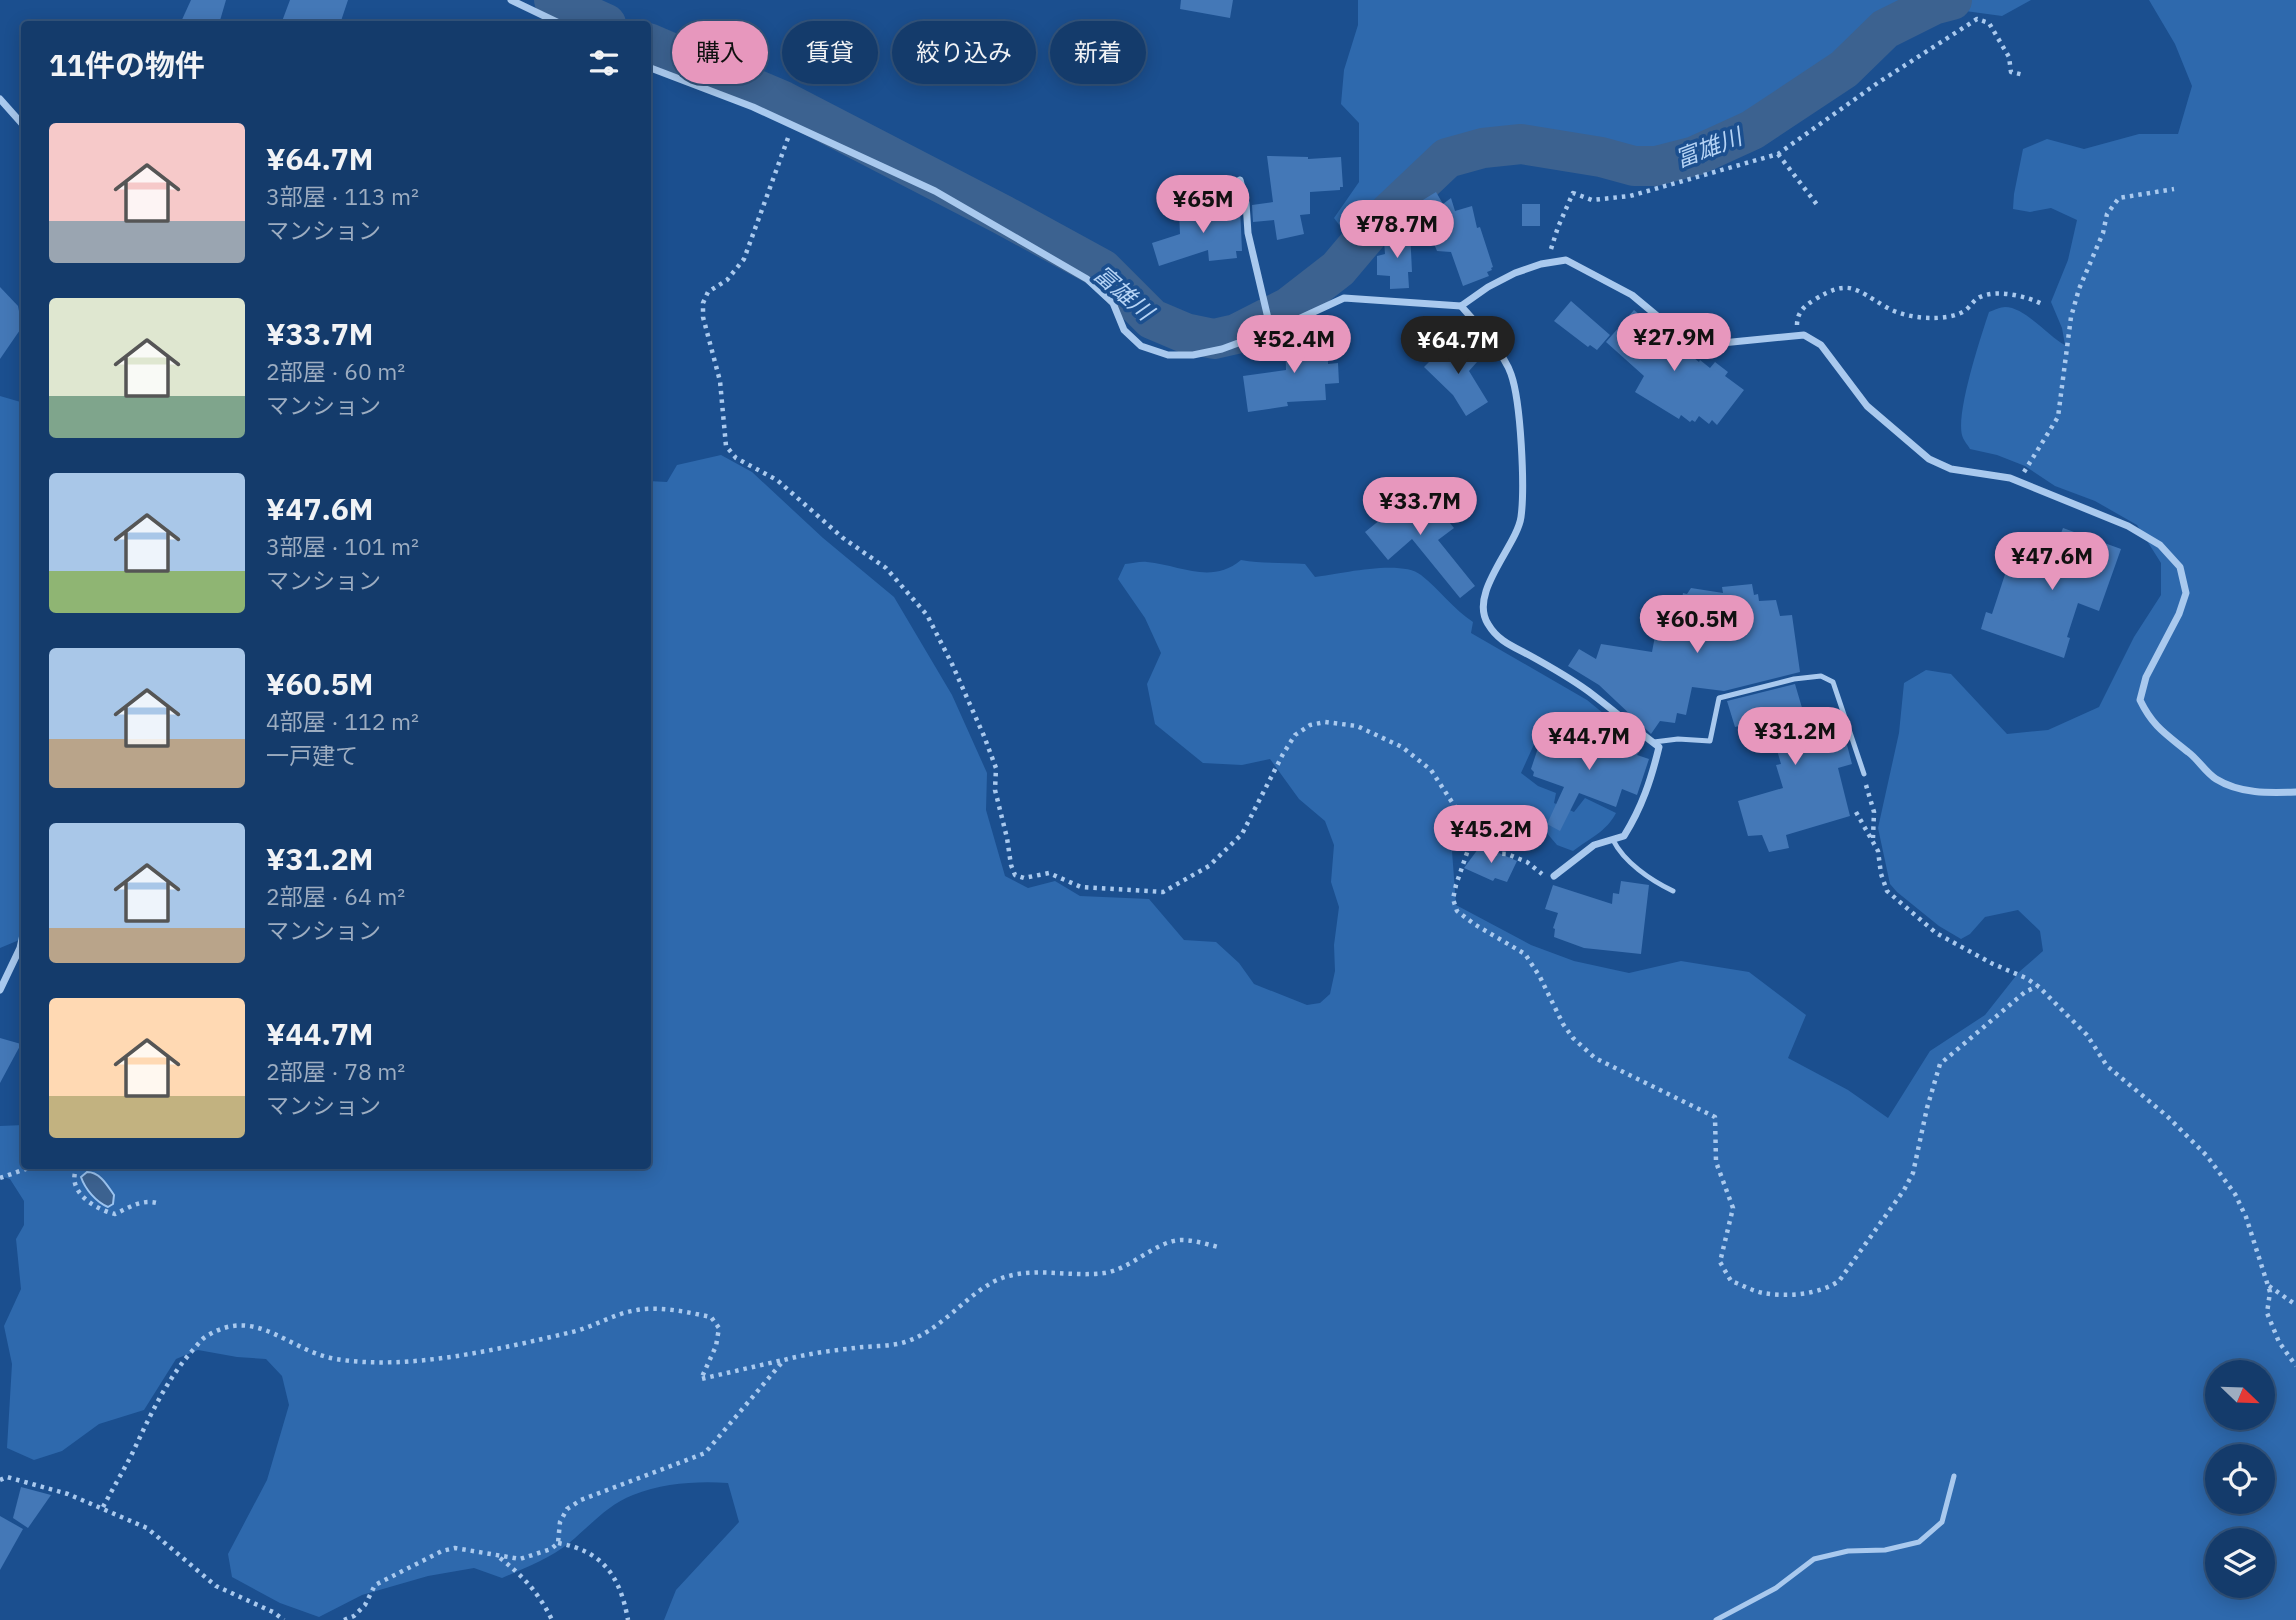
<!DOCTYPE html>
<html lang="ja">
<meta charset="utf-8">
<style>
:root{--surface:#143b6b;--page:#214673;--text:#f1f3f6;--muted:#9dadc1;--line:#33557e;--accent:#e797bd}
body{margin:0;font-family:"IBM Plex Sans","Noto Sans JP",sans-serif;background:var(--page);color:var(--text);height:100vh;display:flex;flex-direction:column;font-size:26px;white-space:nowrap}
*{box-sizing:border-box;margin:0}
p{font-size:23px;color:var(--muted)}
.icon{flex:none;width:38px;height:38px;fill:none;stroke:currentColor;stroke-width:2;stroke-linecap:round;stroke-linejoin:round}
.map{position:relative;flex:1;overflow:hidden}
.details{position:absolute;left:21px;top:21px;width:630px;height:1148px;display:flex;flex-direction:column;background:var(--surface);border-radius:7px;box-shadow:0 4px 18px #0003,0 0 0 2px var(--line)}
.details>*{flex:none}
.top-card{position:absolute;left:672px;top:21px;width:665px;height:63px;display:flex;gap:14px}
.needle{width:46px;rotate:113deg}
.controls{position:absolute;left:2205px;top:1360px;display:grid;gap:14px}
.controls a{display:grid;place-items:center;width:70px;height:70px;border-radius:50%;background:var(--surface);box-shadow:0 4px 18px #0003,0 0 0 2px var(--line);font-size:35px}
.price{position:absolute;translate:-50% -60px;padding:0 16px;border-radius:24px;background:var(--accent);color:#111;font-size:23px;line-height:46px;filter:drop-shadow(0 2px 4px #0008)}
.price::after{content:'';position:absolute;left:50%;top:42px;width:21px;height:16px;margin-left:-10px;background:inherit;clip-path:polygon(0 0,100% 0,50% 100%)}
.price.active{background:#222;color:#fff}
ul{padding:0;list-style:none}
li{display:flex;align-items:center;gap:21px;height:175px;padding:0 28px}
li span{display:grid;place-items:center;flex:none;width:196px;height:140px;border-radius:7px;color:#555}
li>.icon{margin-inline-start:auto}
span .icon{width:84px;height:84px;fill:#fffc;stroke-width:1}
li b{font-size:30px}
h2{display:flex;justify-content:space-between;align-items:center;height:84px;padding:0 28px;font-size:30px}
.chip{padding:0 24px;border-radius:32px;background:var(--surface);box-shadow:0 4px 18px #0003,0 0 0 2px var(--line);font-size:24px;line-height:63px}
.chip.active{background:var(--accent);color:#111}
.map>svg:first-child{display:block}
.green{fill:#2e69ad;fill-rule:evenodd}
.water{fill:#3c6290;stroke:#9cc4f0;stroke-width:2}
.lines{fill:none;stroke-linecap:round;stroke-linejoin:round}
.river{stroke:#3c6290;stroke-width:40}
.building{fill:#4478b7}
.path{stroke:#a9c9ee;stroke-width:4.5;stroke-dasharray:3.5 5;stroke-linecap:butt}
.service{stroke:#a9c9ee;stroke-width:5}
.minor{stroke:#a9c9ee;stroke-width:7}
.labels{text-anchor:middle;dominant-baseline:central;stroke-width:7;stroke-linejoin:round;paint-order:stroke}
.water-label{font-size:23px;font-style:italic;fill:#b5d3f5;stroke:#1b4f8f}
</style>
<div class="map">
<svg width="2296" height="1620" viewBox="0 0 2296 1620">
<rect width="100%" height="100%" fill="#1b4f8f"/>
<!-- green -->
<g class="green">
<polygon points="1358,0 2031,0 2002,16 1958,10 1926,15 1880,28 1832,70 1773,112 1685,153 1641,154 1582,149 1541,137 1472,137 1424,155 1383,203 1361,218 1340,226 1334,218 1359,182 1359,123 1341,104 1344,70 1358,25"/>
<path d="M 2149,0 L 2296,0 L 2296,1620 L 664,1620 L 676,1590 L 739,1522 L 728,1483 C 697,1481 663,1483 633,1495 C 607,1505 590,1526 569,1543 C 549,1559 525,1568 502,1578 L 474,1568 L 428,1576 L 362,1595 L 319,1617 L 280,1603 L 232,1577 L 228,1554 L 267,1480 L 289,1405 L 282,1376 L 266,1359 L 237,1357 L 198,1350 L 176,1359 L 144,1410 L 99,1424 L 62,1451 L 34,1460 L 7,1448 L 12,1364 L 4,1326 L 21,1289 L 16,1239 L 24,1225 L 24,1201 L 10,1179 L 0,1176 L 0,1126 L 24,1125 L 24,1166 L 648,1166 L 648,481 L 667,482 L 677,465 L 721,455 L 752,472 L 823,538 L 894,597 L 952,695 L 987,773 L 986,810 L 1005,876 L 1028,888 L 1055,881 L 1080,896 L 1149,899 L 1184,940 L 1216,942 L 1239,963 L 1254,984 L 1307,1005 L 1320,1003 L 1330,994 L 1335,971 L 1334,945 L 1339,907 L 1331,882 L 1334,845 L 1325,821 L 1299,799 L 1270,759 L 1242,765 L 1203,763 L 1155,724 L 1147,684 L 1161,653 L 1145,618 L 1118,579 L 1125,564 C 1132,564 1140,561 1147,562 C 1180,565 1211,585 1241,560 C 1262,564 1284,562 1305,564 L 1315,577 C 1340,574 1401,559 1421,575 C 1440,590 1453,609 1473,622 L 1471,633 L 1587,700 L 1609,718 L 1596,738 L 1585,749 L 1541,729 L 1521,773 L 1538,786 L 1556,793 L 1554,803 L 1574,812 L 1585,798 L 1616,813 C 1606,832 1590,838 1573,851 L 1557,845 L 1540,825 L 1524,823 L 1521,842 L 1505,849 L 1488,833 L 1452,851 L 1456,905 L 1531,945 L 1574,961 L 1629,973 L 1681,961 L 1749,972 L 1806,1015 L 1788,1058 L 1848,1090 L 1888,1118 L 1930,1051 L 1985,1015 L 2019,972 L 2043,951 L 2040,931 L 2018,910 L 1985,917 L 1970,934 L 1961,939 L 1939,926 L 1897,892 L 1890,884 L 1878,828 L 1899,733 L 1904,683 L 1926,670 L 1951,674 L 2007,734 L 2048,730 L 2099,707 L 2134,637 L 2161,595 L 2161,563 L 2137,525 L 2095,501 L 2055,486 L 2025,466 L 1997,455 L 1970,449 C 1968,445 1963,440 1962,435 C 1956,412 1981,336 1989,312 C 1994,310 2001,307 2005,307 C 2025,307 2048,336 2065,345 L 2062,328 L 2051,302 L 2068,260 L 2077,220 L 2051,208 L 2030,212 L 2013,209 L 2014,194 L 2023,149 L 2047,139 L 2084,149 L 2139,134 L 2178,134 L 2192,86 L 2175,44 ZM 2217,1372 L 2263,1372 L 2263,1418 L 2217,1418 ZM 2217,1456 L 2263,1456 L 2263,1502 L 2217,1502 ZM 2217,1540 L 2263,1540 L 2263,1586 L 2217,1586 Z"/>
<polygon points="0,396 24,403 24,938 0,948"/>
</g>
<!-- water -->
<path class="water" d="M 87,1172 C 100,1172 107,1185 114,1195 L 113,1204 L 108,1207 C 96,1202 85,1189 81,1177 Z"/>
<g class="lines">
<!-- river -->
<g class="river">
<polyline points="554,0 606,24"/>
<polyline points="648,43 783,101 1003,215 1102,269 1152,319 1185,333 1214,339 1236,334 1289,307 1338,269 1371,230 1447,158 1483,148 1521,144 1601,157 1634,166 1656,166 1695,156 1752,130 1844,69 1885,29 1933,5 1952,0"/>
</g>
</g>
<!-- building -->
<g class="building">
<polygon points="191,0 226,0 219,24 180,24"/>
<polygon points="290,0 348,0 340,24 281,24"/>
<polygon points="1181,0 1233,0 1230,18 1180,9"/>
<polygon points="1267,156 1308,157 1308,159 1341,157 1343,187 1340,187 1340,190 1310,192 1310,214 1300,215 1304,234 1277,240 1274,220 1253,222 1252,205 1273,202"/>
<polygon points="1436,192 1443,204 1451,198 1455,211 1472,206 1477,228 1480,227 1493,267 1491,268 1492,270 1487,272 1489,276 1463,286 1451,252 1437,251 1427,227 1432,226 1418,203"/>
<polygon points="1204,203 1204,207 1231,205 1231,209 1240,207 1242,251 1236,251 1237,258 1209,261 1208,250 1159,266 1152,243 1180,234 1179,213 1184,212 1183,205"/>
<rect x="1522" y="204" width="18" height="22"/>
<polygon points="1410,230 1412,272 1408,272 1409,288 1390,289 1390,276 1377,275 1377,256 1385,254 1384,241 1392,241 1391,231"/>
<polygon points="0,287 18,306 22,327 0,359"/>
<polygon points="1571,301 1610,335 1597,350 1590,345 1588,347 1554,321"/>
<polygon points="1634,310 1699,362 1700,360 1710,368 1715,362 1728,372 1725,376 1744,390 1717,425 1712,420 1709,424 1699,416 1695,422 1692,420 1690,422 1681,415 1679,419 1635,392 1644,376 1606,342"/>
<polygon points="1285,332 1327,332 1328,364 1338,363 1339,383 1325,384 1326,400 1287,402 1288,406 1248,412 1243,376 1286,370"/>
<polygon points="1453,338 1477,362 1469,371 1488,402 1466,416 1453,395 1424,367"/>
<polygon points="1421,487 1454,528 1438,540 1475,586 1460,598 1412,539 1388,560 1365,532"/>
<polygon points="2063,528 2121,549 2099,611 2078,603 2067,637 2070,638 2064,658 1981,629 1986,612 1992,614 2013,550 2050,562"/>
<polygon points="1752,584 1754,595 1758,594 1759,601 1776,600 1780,616 1792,615 1800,672 1724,691 1692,687 1686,715 1677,713 1675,723 1660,721 1651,734 1599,685 1568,666 1579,649 1596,659 1601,644 1652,652 1655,636 1658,636 1661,623 1678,626 1683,593 1687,594 1691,588 1723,593 1722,587"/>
<polygon points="1795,684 1805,718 1833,710 1842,742 1846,741 1852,764 1838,768 1850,816 1786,835 1789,848 1769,852 1762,835 1748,836 1738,801 1783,788 1776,765 1781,764 1768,719 1735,727 1727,701"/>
<polygon points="1608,732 1644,745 1637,755 1649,759 1637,795 1622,789 1616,807 1579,793 1560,831 1547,824 1564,787 1533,776 1534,772 1531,769 1542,736 1547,738 1548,735 1598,753 1600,748 1602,749"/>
<polygon points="1481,845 1517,861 1507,882 1495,878 1493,881 1464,868"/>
<polygon points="1621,881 1649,885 1641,954 1584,948 1554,937 1555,929 1553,928 1558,913 1545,909 1553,885 1612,904 1613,893 1619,894"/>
<polygon points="0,1038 21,1044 0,1083"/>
<polygon points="21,1487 51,1495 28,1528 13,1518"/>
<polygon points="0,1516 23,1529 0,1570"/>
</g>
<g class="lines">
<!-- path -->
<g class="path">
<path d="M 788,138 L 744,259 L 727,280 L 708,292 L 703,303 L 703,317 L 720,381 L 726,446 L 736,458 L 777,480 L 843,538 L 886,568 L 927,615 L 952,664 L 984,736 L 996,768 L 995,790 L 1007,838 L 1011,865 L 1015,875 L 1024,878 L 1049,873 L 1081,887 L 1163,892 L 1209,866 L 1242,834 L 1283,754 L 1295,735 L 1310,725 L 1325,722 L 1357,726 L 1402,747 L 1431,770 L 1467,825 L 1470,844 L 1456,885 L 1453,899 L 1457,911 L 1474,924 L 1525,954 L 1540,977 L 1563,1024 L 1573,1038 L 1595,1058 L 1715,1117 L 1716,1162 L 1733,1208 L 1720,1262 L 1731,1281 C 1742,1285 1753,1291 1763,1293 C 1787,1297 1818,1295 1839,1281 L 1904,1190 L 1913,1173 L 1927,1108 L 1940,1064 L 2025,992 L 2038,986"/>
<polyline points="1778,154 1818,206"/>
<polyline points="1551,249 1558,227 1573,193 1592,200 1630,196 1778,154 1879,82 1977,19 1989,23 2009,57 2011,72 2024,75"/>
<path d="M 1797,325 C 1797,313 1804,306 1814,300 C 1849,278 1855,289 1886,307 C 1900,315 1917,318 1933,318 C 1944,318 1960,316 1968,308 C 1972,304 1974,300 1980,297 C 1997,289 2026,296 2042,304"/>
<polyline points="2024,472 2058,417 2071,317 2079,289 2103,233 2107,214 2119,198 2174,189"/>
<polyline points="1866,785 1874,812 1873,838"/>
<polyline points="1856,812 1878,851 1881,874 1887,891 1936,933 1993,964 2026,978 2038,986 2087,1035 2107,1066 2167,1116 2207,1156 2235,1194 2246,1217 2270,1292 2267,1313 2279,1342 2296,1366"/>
<polyline points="1470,844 1492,853 1507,854 1527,862 1542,874"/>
<path d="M 78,1166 C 64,1189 93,1209 115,1214 C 130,1207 143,1198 160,1204"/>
<polyline points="0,1178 34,1166"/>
<polyline points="2269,1286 2296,1305"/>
<polyline points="0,1480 7,1477 68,1494 147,1528 216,1586 273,1612 284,1620"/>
<path d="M 103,1507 C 112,1490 122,1473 131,1456 C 149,1418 165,1382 192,1351 C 197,1346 201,1339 207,1336 C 256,1305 288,1351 336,1359 C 409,1371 500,1349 572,1332 C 593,1327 612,1315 632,1311 C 658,1305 686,1312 711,1317 L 719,1328 L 716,1346 L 701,1379 L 783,1360"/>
<path d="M 558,1543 C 603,1551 620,1576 628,1620"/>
<path d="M 500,1558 C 523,1576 539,1593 552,1620"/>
<path d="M 344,1620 L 354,1616 L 365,1605 L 375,1585 L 442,1551 L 455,1548 L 520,1559 L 551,1549 L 558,1543 L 560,1522 L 567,1509 L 581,1500 L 705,1453 L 784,1360 C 809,1353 837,1350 863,1347 C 877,1346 892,1346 905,1342 C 940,1331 962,1299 993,1282 C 1028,1264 1067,1278 1104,1273 C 1132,1269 1155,1241 1181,1240 C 1194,1240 1206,1244 1218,1247"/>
</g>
<!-- service -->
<g class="service">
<polyline points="1654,742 1678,739 1710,741 1719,698 1794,679 1821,676 1833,682 1864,774"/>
<path d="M 1613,840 C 1624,862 1650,880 1673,891"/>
<polyline points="1716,1620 1776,1588 1814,1559 1848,1551 1885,1550 1919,1542 1942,1522 1954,1476"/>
</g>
<!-- minor -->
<g class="minor">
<polyline points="511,0 561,24"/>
<path d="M 648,67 L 753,107 L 935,191 L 1087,279 L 1113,303 L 1124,330 L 1141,346 L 1168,355 L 1193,355 L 1222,349 L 1279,328 L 1344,298 L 1461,306 L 1488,287 L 1515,273 L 1541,264 L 1566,260 L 1632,295 L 1686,340 L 1722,343 L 1804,335 L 1821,345 L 1867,406 L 1929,459 L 1951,469 L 2010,478 L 2128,526 L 2160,545 L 2180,567 L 2186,593 L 2179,614 L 2146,677 L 2140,700 C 2153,727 2166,734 2188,752 C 2198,759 2205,772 2216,779 C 2240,794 2269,793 2296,792"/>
<polyline points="0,99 24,126"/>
<polyline points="1240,180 1246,203 1248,233 1271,331"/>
<path d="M 1461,306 C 1476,323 1504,353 1511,374 C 1521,402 1525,487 1521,517 C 1517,546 1468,593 1488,624 C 1498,641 1512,646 1529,655 C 1549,666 1570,678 1588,691 C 1612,709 1635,729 1659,747 C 1651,780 1642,807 1624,836 L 1594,845 L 1554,876"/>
<polyline points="0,990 20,948 24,930"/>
</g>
</g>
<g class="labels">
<!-- water labels -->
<g class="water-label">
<text transform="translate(1708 147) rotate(-21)">富雄川</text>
<text transform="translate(1124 292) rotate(41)">富雄川</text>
</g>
</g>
</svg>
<div class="controls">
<a><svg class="needle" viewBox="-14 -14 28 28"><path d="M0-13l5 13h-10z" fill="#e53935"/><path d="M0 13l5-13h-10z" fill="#9dadc1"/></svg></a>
<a><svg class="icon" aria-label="locate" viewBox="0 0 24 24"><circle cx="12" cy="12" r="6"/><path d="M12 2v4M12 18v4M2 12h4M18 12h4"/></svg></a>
<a><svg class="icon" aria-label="layers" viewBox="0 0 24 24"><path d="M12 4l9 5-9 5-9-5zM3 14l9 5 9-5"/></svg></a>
</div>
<b class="price" style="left:1203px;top:235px">¥65M</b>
<b class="price" style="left:1397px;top:260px">¥78.7M</b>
<b class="price" style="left:1674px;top:373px">¥27.9M</b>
<b class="price" style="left:1294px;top:375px">¥52.4M</b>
<b class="price active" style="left:1458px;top:376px">¥64.7M</b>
<b class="price" style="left:1420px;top:537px">¥33.7M</b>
<b class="price" style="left:2052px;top:592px">¥47.6M</b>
<b class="price" style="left:1697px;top:655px">¥60.5M</b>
<b class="price" style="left:1795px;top:767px">¥31.2M</b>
<b class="price" style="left:1589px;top:772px">¥44.7M</b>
<b class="price" style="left:1491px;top:865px">¥45.2M</b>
<div class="top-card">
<a class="chip active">購入</a>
<a class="chip">賃貸</a>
<a class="chip">絞り込み</a>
<a class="chip">新着</a>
</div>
<section class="details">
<h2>11件の物件<svg class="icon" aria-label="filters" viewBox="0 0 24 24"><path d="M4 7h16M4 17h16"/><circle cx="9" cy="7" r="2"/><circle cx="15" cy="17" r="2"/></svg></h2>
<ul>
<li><span style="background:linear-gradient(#f6c9c9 70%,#9aa5b1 0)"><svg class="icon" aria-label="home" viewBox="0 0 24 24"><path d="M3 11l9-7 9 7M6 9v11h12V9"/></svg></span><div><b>¥64.7M</b><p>3部屋 · 113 m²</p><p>マンション</p></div></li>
<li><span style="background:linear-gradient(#dfe7d0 70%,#7fa58c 0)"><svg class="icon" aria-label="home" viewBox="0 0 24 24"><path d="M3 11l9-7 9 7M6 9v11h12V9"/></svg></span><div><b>¥33.7M</b><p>2部屋 · 60 m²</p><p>マンション</p></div></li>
<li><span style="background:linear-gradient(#a9c7e8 70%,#8fb573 0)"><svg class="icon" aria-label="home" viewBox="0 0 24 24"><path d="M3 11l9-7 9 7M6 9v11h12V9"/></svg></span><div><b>¥47.6M</b><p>3部屋 · 101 m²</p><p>マンション</p></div></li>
<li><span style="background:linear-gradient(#a9c7e8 65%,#b9a48a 0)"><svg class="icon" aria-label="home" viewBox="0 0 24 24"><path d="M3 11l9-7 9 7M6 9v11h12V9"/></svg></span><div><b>¥60.5M</b><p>4部屋 · 112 m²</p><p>一戸建て</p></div></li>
<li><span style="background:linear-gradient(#a9c7e8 75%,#b9a48a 0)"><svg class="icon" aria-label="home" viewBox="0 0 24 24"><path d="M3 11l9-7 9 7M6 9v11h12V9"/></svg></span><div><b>¥31.2M</b><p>2部屋 · 64 m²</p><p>マンション</p></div></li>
<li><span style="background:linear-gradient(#ffd9b3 70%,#c2b280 0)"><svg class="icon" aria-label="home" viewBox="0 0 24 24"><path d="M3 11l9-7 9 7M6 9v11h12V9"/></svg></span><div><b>¥44.7M</b><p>2部屋 · 78 m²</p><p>マンション</p></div></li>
</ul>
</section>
</div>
